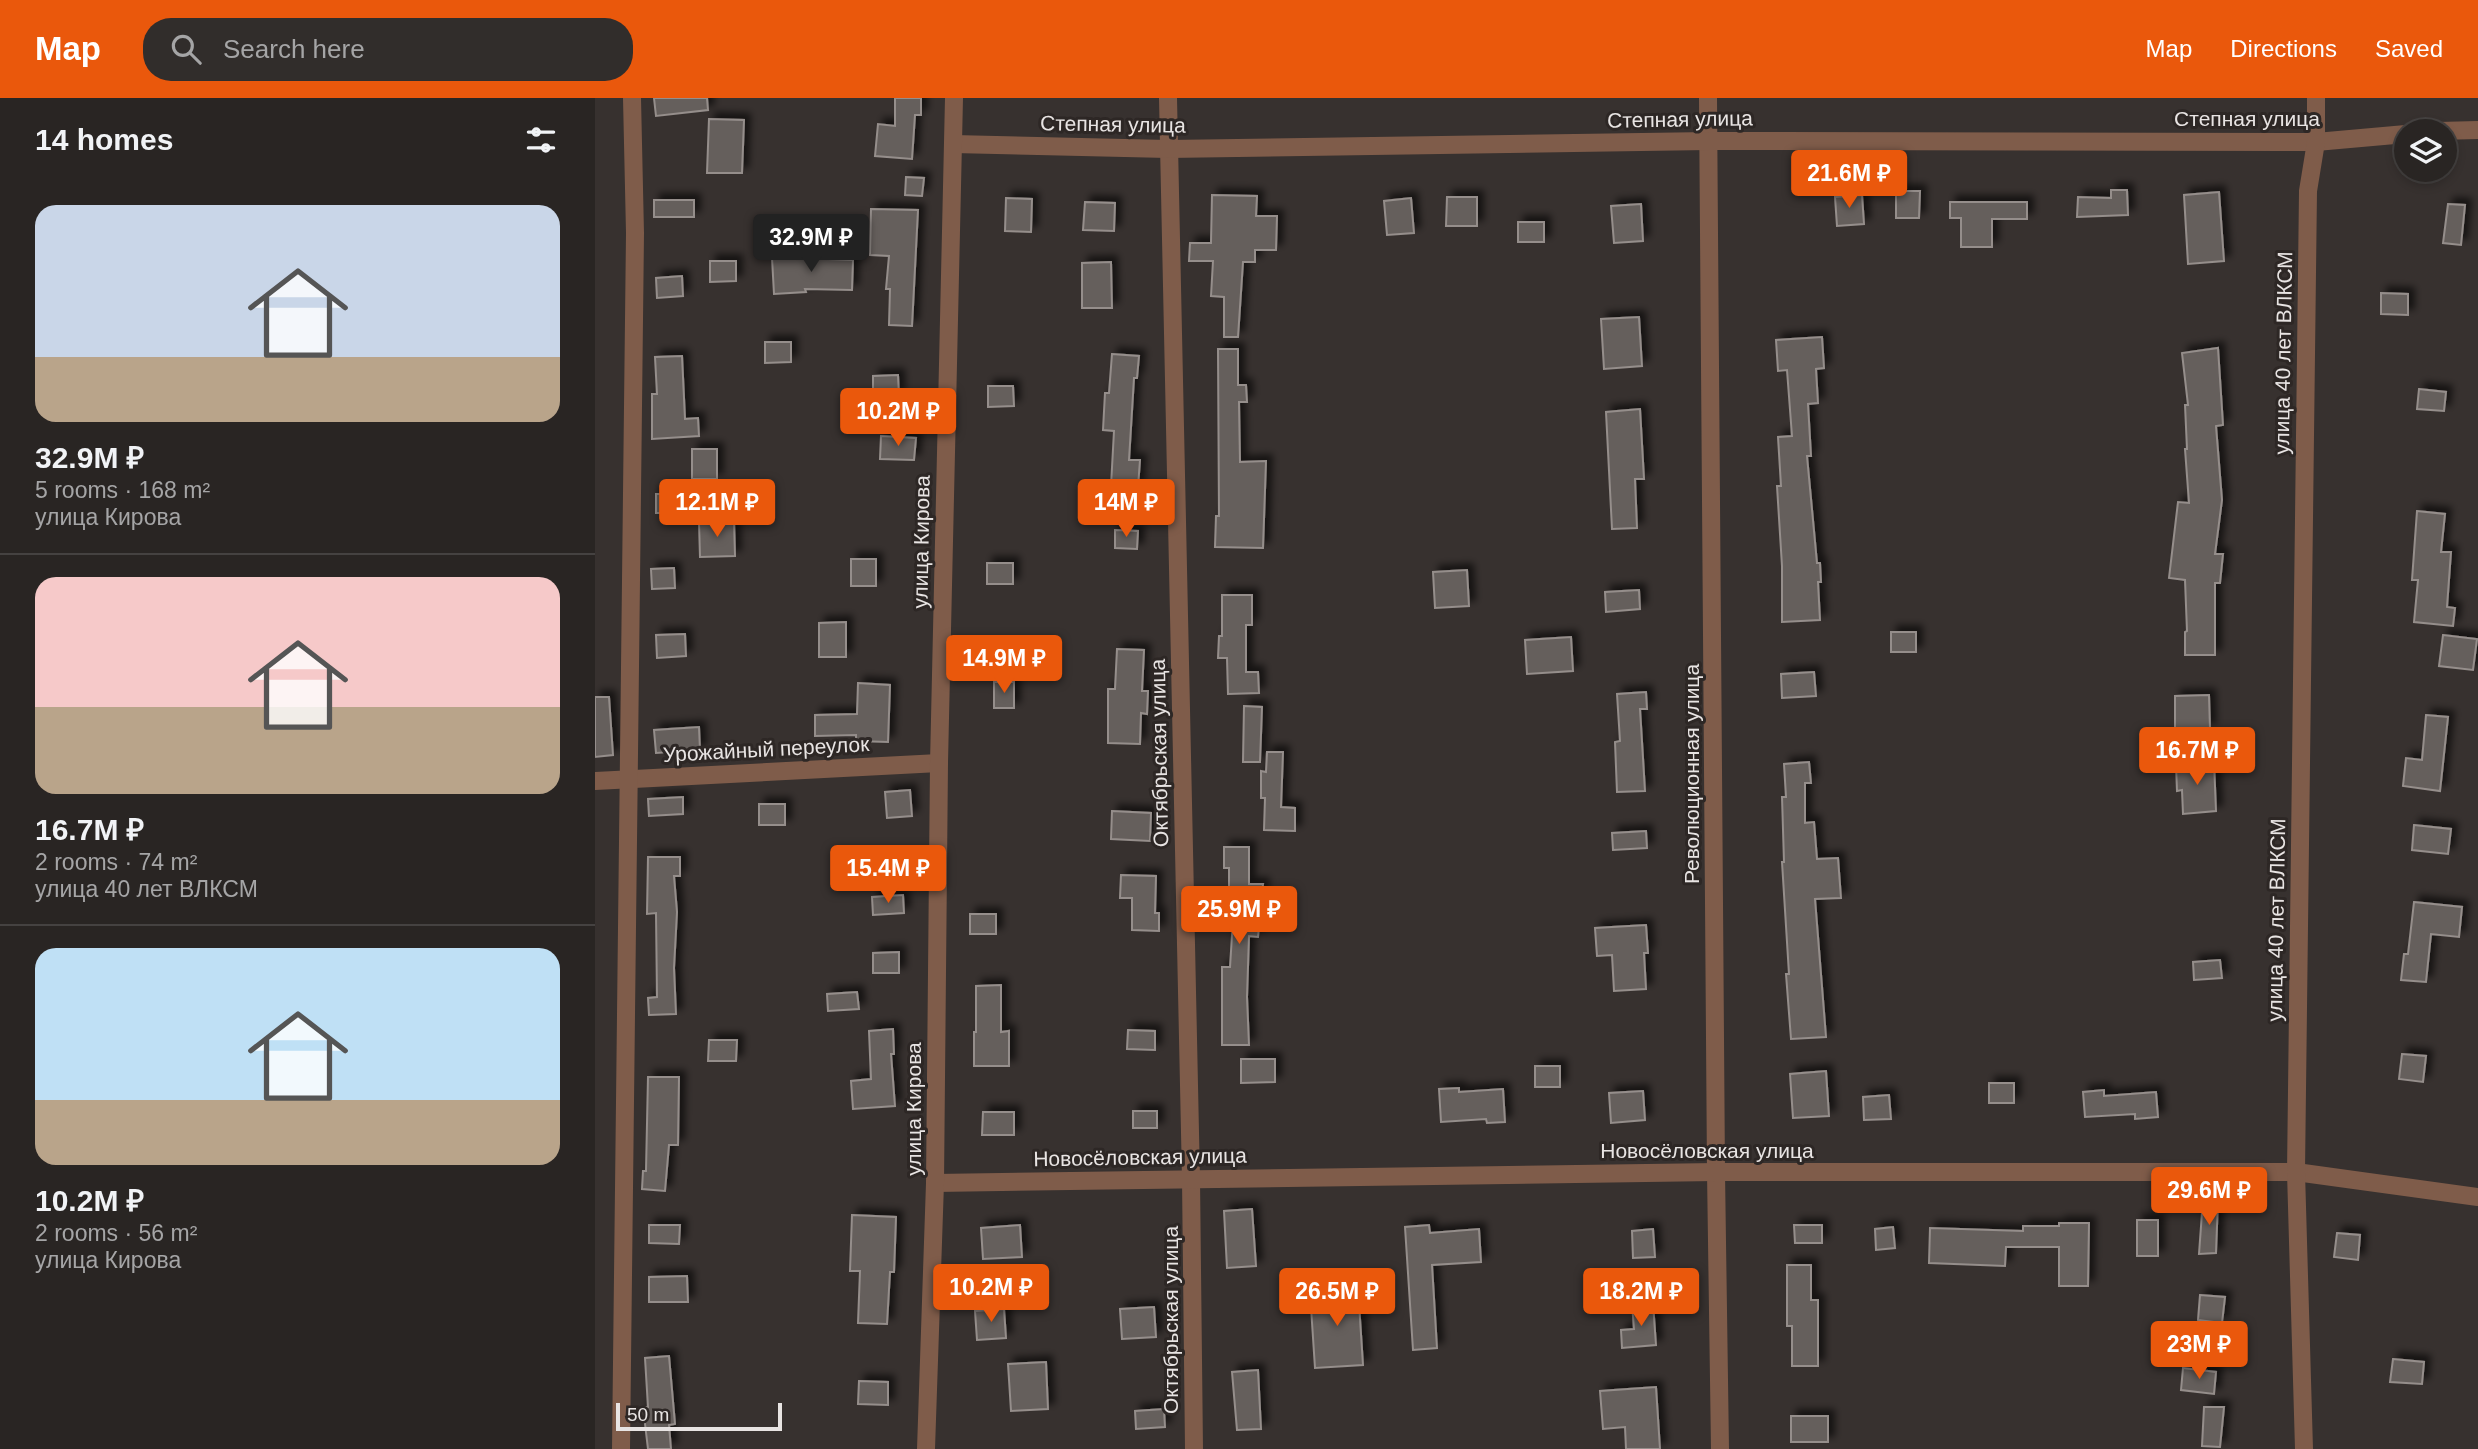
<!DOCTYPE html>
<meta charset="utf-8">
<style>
:root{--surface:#292523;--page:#312d2b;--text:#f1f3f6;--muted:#a5a5a6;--line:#454241;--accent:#ea580c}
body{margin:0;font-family:Arial,sans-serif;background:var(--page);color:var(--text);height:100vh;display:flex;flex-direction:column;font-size:26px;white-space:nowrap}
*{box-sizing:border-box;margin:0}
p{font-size:23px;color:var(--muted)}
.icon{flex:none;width:38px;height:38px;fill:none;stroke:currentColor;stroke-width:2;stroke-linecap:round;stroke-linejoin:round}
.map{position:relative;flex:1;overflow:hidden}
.sheet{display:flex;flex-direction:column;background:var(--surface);width:595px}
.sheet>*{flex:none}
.controls{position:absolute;left:1799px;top:21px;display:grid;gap:14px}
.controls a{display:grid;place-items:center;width:63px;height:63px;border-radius:50%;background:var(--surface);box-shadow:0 4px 10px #0003,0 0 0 2px var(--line);font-size:35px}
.scale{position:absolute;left:21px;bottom:18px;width:166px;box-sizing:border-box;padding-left:7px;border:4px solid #e8e4e3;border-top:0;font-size:19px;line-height:24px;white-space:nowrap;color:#e8e4e3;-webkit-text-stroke:5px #2d2725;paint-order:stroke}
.price{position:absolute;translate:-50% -60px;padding:0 16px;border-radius:7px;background:var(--accent);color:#fff;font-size:23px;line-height:46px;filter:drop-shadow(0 2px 4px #0008)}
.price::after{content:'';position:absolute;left:50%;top:42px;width:21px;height:16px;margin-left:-10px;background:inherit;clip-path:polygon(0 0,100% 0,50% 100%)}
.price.on{background:#222;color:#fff}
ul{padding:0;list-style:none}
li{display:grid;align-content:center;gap:14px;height:371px;padding:0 35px}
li+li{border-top:2px solid var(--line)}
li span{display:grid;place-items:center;height:217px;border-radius:21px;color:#555}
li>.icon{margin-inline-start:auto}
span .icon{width:126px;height:126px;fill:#fffc;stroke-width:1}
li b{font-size:30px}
h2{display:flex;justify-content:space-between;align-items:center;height:84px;padding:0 35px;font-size:30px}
header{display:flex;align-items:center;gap:42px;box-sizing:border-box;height:98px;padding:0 35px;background:var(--accent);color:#fff}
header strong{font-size:33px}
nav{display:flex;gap:38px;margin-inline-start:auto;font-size:24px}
.search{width:490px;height:63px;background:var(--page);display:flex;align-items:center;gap:18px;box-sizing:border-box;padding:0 24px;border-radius:28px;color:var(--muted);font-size:26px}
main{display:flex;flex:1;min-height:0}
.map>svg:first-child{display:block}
.building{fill:#655f5c;stroke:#958e8b;stroke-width:2;filter:url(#shadow)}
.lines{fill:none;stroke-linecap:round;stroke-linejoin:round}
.minor{stroke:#7f5c4a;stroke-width:18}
.tertiary{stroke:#7f5c4a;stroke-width:18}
.labels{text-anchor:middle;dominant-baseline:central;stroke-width:6;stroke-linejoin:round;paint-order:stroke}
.street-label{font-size:21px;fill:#e8e4e3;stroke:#2d2725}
</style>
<header>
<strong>Map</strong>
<div class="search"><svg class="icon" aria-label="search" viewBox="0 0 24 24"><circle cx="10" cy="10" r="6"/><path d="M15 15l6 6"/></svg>Search here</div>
<nav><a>Map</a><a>Directions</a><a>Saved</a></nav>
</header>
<main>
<section class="sheet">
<h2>14 homes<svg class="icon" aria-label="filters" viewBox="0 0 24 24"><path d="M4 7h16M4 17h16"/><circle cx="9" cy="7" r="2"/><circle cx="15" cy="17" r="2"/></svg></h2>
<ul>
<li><span style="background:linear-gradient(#c9d6e8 70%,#b9a48a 0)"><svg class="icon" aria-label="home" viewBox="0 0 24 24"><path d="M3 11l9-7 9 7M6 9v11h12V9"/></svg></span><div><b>32.9M ₽</b><p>5 rooms · 168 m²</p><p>улица Кирова</p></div></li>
<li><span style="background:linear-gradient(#f6c9c9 60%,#b9a48a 0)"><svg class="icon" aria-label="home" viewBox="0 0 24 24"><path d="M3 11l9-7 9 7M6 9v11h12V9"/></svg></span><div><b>16.7M ₽</b><p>2 rooms · 74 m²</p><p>улица 40 лет ВЛКСМ</p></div></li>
<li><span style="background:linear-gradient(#bfe0f5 70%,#b9a48a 0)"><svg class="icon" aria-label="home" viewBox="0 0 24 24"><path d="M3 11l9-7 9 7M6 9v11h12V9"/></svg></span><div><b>10.2M ₽</b><p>2 rooms · 56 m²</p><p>улица Кирова</p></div></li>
</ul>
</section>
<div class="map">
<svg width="1883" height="1351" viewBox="0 0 1883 1351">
<defs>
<filter id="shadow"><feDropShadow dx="6" dy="-6" stdDeviation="3.5" flood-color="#0009"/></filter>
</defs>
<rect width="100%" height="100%" fill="#37312f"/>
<!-- building -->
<g class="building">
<polygon points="59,0 112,0 113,12 61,18"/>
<polygon points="300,0 326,0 326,17 320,17 317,61 280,58 283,26 300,28"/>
<polygon points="114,21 149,22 147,75 112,75"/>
<polygon points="311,79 329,80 327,98 310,97"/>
<polygon points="1516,92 1532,92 1533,117 1482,119 1483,99 1516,100"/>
<polygon points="1301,93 1325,93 1324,120 1301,120"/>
<polygon points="1624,94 1629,163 1593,166 1589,97"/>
<polygon points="617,97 662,98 661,118 682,118 681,152 660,152 660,164 648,164 643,239 629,239 629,199 616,198 618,163 594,163 595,145 616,145"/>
<polygon points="1267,97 1269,126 1242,128 1240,99"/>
<polygon points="852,99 882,99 882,128 851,128"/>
<polygon points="411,100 437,101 436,134 410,133"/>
<polygon points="816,100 819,135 792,137 789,103"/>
<rect x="59" y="102" width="40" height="17"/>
<polygon points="490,104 520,105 519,133 488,132"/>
<polygon points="1355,104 1432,104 1432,121 1397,121 1397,149 1366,149 1366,120 1355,120"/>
<polygon points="1046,106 1048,143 1019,145 1016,108"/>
<polygon points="1853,106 1870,107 1866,147 1848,145"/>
<polygon points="276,111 323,112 317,228 294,227 295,191 291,191 294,158 275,157"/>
<rect x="923" y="124" width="26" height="20"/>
<polygon points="209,158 209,160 258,162 257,192 210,191 211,194 179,196 177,160"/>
<polygon points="115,163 141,163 141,183 115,184"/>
<polygon points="516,164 517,210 487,210 487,165"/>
<polygon points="87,178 88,198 62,200 61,180"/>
<polygon points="1786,195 1813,196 1813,217 1786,216"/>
<polygon points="1044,219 1047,268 1009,271 1006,221"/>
<polygon points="1227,239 1229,270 1221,271 1223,305 1213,306 1216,358 1212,358 1222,465 1225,465 1226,484 1223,484 1225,522 1187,524 1187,468 1182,388 1186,388 1183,339 1197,338 1192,272 1183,273 1181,242"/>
<polygon points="170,244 196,244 196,264 170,265"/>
<polygon points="1623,250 1628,327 1621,328 1627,402 1620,456 1628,456 1625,485 1620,485 1620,557 1590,557 1590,534 1592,533 1590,482 1574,480 1583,404 1594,405 1590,351 1592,351 1590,307 1593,307 1587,255"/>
<polygon points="623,251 643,251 643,287 651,287 652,304 644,304 645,364 671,363 668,450 620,449 621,418 624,418"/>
<polygon points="517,256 544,258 542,280 539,280 534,362 545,362 543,389 516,388 519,333 508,332 510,295 514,295"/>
<polygon points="87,258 90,321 103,320 104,338 57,341 57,296 62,296 60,259"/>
<polygon points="303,277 304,298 278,298 278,278"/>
<polygon points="393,288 418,288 419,308 393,309"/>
<polygon points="1824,291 1851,294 1849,313 1822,311"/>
<polygon points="1045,311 1049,381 1040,381 1042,430 1017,431 1011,314"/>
<polygon points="286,338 321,340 319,362 285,361"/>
<rect x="97" y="351" width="25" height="30"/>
<rect x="61" y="396" width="22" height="19"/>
<polygon points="1822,413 1850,416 1846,454 1856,454 1852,509 1860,510 1858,528 1819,524 1823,482 1817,482"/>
<polygon points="139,422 140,458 105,459 104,424"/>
<polygon points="520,432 543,433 542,451 520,450"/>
<rect x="256" y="461" width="25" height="27"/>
<rect x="392" y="465" width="26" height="21"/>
<polygon points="79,470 80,490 57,491 56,471"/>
<polygon points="872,472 874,508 840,510 838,474"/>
<polygon points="1044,492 1045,511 1011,514 1010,494"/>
<polygon points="627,497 657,497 657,527 651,527 651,574 663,574 664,595 633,596 632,560 623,560 624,538 627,538"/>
<polygon points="251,524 251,559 224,559 224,525"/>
<rect x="1296" y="534" width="25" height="20"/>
<polygon points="90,536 91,558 62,560 61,537"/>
<polygon points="1848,537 1882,541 1878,572 1844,568"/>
<polygon points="976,539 978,573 932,576 930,542"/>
<polygon points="382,551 411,552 410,570 381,570"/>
<polygon points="522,551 549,552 547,593 553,593 552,616 546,615 545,646 513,645 513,591 520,591"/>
<polygon points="1219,574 1221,598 1187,600 1186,576"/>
<rect x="399" y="584" width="20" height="26"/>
<polygon points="263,585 295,587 293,644 261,643 261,637 220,638 220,617 262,616"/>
<polygon points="1051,594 1052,611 1045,611 1050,693 1022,694 1020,644 1025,643 1022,596"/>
<polygon points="1614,597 1615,631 1580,631 1580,598"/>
<polygon points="0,599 14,599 18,657 0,659"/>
<polygon points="649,608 667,609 665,664 648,664"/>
<polygon points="1831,617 1853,619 1845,693 1808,688 1811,660 1827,662"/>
<polygon points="104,629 105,652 61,655 59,632"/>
<polygon points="672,654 688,654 686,709 700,710 700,733 669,732 670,700 666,700 666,673 671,674"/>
<polygon points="1214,664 1216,685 1210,685 1210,725 1219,724 1222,761 1243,760 1246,800 1220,801 1231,939 1196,941 1191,876 1194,876 1187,764 1189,764 1187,699 1191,699 1189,666"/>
<polygon points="1619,664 1621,713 1588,716 1587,692 1582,693 1581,667"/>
<polygon points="315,692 317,718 292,720 290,694"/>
<polygon points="88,699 88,716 54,718 53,701"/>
<rect x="164" y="706" width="26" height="21"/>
<polygon points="517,713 556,715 555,743 516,741"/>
<polygon points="1819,727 1856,731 1853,756 1817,752"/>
<polygon points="1051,733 1052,750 1018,752 1017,735"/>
<polygon points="629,749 654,749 654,786 668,786 663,839 654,838 652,899 654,947 627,947 627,869 635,869 639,806 634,806 634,770 629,770"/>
<polygon points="53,759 85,759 85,778 79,778 82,814 79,870 81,916 54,917 53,900 62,899 61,815 52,816"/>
<polygon points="526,777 561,778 560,815 564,815 564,833 537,832 537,800 525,800"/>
<polygon points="308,797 309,815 278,817 277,799"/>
<polygon points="1819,804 1867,809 1864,839 1836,836 1831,884 1806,882 1809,856 1813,856"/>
<rect x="375" y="816" width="26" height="20"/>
<polygon points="1051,827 1053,855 1049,855 1051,891 1019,893 1017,857 1002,858 1000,830"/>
<polygon points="304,854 304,875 278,875 278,855"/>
<polygon points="1625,862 1627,880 1599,882 1598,864"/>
<polygon points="406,887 406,934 414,933 414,968 379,968 379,934 381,934 381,888"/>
<polygon points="262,894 264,911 233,913 232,896"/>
<polygon points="298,931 299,956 296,956 300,1008 258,1011 256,983 276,981 274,933"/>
<polygon points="533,932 560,933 560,952 532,951"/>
<polygon points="114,942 142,942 141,963 113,963"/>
<polygon points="1807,956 1831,958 1828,984 1804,981"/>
<polygon points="646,961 680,961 680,984 646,985"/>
<rect x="940" y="968" width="25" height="21"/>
<polygon points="1231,973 1234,1018 1198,1020 1195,976"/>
<polygon points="53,979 84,979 83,1047 74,1047 70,1093 47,1091 48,1073 51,1073"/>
<rect x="1394" y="985" width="25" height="20"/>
<polygon points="864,990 864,994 908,991 910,1024 892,1025 891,1021 846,1024 844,991"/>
<polygon points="1509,992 1509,998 1561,994 1563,1019 1540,1021 1540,1016 1490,1019 1488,994"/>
<polygon points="1048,993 1050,1022 1016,1025 1014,995"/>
<polygon points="1294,997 1296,1021 1269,1022 1268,999"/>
<rect x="538" y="1013" width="24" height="17"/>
<polygon points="388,1014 419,1014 419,1037 387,1037"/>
<polygon points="1608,1101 1623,1101 1621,1155 1604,1156"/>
<polygon points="657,1111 661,1168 632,1170 629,1113"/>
<polygon points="257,1117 301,1119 299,1174 295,1174 292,1226 263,1225 265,1173 255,1173"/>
<rect x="1542" y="1122" width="21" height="36"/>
<polygon points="1464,1125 1494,1125 1493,1188 1464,1188 1464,1149 1411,1149 1410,1168 1334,1165 1335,1130 1428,1133 1428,1128 1464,1128"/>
<polygon points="54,1127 85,1127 84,1146 54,1145"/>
<polygon points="425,1127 427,1159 388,1161 386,1130"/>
<polygon points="834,1127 835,1135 884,1131 886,1164 837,1167 842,1250 818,1252 810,1129"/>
<polygon points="1199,1127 1227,1127 1227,1145 1200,1145"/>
<polygon points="1298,1129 1300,1150 1281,1152 1280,1131"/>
<polygon points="1058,1131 1060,1159 1038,1160 1037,1133"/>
<polygon points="1742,1135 1765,1137 1763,1162 1739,1159"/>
<polygon points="1192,1167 1216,1167 1216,1202 1223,1202 1223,1268 1197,1268 1197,1228 1192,1228"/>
<polygon points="92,1178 93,1204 54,1204 54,1179"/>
<polygon points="763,1190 768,1267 720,1270 715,1194"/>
<polygon points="1605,1197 1630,1199 1627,1225 1603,1222"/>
<polygon points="1058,1205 1061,1247 1027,1250 1026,1232 1039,1231 1037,1206"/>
<polygon points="559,1209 561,1239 527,1241 525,1211"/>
<polygon points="409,1211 411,1240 382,1242 380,1213"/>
<polygon points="74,1258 80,1326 74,1327 76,1351 53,1351 48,1309 53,1309 50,1260"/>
<polygon points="1798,1261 1829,1264 1827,1286 1795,1284"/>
<polygon points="451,1264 453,1311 416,1313 413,1266"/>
<polygon points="1588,1270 1621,1274 1619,1296 1586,1292"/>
<polygon points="663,1272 666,1331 642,1332 637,1274"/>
<polygon points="264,1283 293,1284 293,1307 263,1306"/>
<polygon points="1061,1289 1065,1351 1031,1351 1030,1329 1008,1331 1005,1293"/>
<polygon points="1609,1309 1629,1309 1625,1349 1607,1348"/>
<polygon points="569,1311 570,1329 541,1331 540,1313"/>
<rect x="1196" y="1318" width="37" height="26"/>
</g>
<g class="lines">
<!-- minor -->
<g class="minor">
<polyline points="573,0 596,1081 599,1351"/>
<polyline points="1113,0 1121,1074 1125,1351"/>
<polyline points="1843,33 1883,32"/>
<polyline points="358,46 573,51 1114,43 1721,44 1811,36"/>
<polyline points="0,683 344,665"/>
<polyline points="340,1085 1121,1074 1701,1074 1883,1099"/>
<polyline points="26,1351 40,135 37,0"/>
<polyline points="1709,1351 1701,1074 1713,93 1721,44 1721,0"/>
</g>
<!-- tertiary -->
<polyline class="tertiary" points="331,1351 340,1085 344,665 359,0"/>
</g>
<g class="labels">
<!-- street labels -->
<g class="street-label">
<text x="1652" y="20">Степная улица</text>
<text transform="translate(1085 21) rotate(-1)">Степная улица</text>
<text transform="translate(518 26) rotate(1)">Степная улица</text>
<text transform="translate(1688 255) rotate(-89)">улица 40 лет ВЛКСМ</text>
<text transform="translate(326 444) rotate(-89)">улица Кирова</text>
<text transform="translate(171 651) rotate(-3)">Урожайный переулок</text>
<text transform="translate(564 655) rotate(-91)">Октябрьская улица</text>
<text transform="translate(1096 676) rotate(-90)">Революционная улица</text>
<text transform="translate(1681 822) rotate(-89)">улица 40 лет ВЛКСМ</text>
<text transform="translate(318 1011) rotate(-90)">улица Кирова</text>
<text x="1112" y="1052">Новосёловская улица</text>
<text transform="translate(545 1059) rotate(-1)">Новосёловская улица</text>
<text transform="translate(575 1222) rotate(-90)">Октябрьская улица</text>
</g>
</g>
</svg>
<div class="controls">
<a><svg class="icon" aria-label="layers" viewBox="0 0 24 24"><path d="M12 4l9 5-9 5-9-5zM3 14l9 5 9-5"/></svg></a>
</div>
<div class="scale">50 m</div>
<b class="price" style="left:1254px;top:112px">21.6M ₽</b>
<b class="price on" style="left:216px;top:176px">32.9M ₽</b>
<b class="price" style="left:303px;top:350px">10.2M ₽</b>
<b class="price" style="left:122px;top:441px">12.1M ₽</b>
<b class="price" style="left:531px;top:441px">14M ₽</b>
<b class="price" style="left:409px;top:597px">14.9M ₽</b>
<b class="price" style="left:1602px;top:689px">16.7M ₽</b>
<b class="price" style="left:293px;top:807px">15.4M ₽</b>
<b class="price" style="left:644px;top:848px">25.9M ₽</b>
<b class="price" style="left:1614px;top:1129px">29.6M ₽</b>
<b class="price" style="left:396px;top:1226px">10.2M ₽</b>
<b class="price" style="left:742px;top:1230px">26.5M ₽</b>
<b class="price" style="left:1046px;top:1230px">18.2M ₽</b>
<b class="price" style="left:1604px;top:1283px">23M ₽</b>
</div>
</main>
